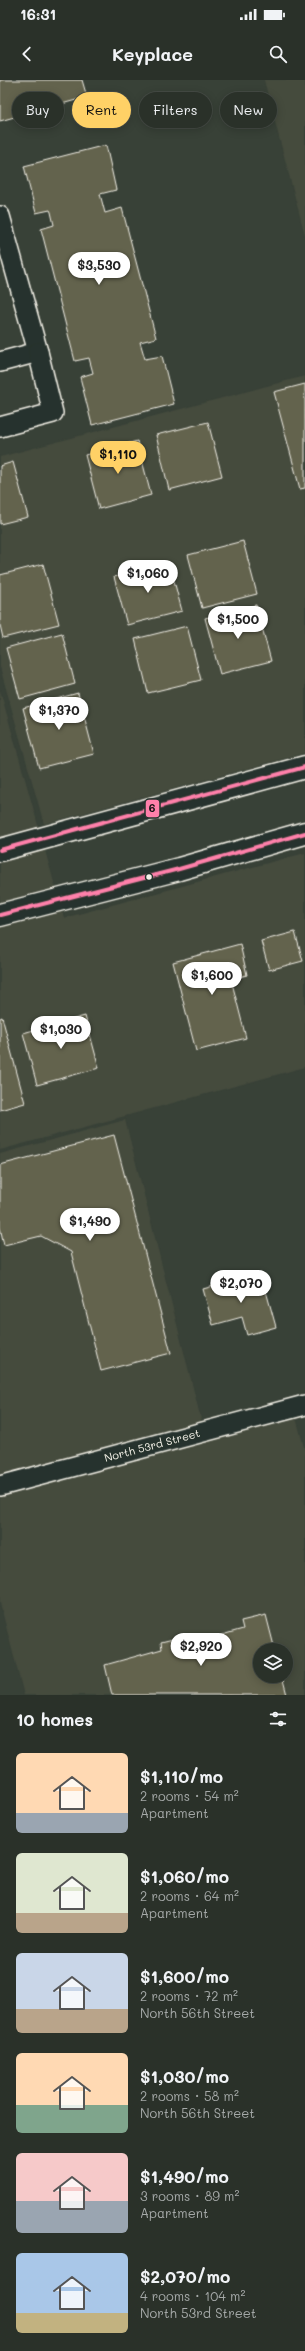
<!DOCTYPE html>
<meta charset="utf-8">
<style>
:root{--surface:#2a3129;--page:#323931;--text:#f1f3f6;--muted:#a5a9a8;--line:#464c46;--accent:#ffd166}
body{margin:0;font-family:Mali,sans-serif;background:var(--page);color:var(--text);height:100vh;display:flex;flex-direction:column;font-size:15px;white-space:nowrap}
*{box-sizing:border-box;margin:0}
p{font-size:13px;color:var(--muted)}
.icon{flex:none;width:22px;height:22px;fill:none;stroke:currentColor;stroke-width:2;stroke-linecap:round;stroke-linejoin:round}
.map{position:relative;height:1615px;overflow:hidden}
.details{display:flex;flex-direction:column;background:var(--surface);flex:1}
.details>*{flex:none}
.banner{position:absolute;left:12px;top:12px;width:281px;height:36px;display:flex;gap:8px}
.buttons{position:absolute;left:253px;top:1563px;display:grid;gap:8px}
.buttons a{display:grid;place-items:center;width:40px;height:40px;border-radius:50%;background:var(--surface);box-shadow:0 2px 10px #0003,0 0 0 1px var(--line);font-size:20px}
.price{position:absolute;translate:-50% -34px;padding:0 9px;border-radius:14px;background:#fff;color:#222;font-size:13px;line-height:26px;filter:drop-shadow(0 1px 2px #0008)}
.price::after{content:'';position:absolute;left:50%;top:24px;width:12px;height:9px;margin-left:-6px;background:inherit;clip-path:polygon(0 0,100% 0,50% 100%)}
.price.on{background:var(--accent);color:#111}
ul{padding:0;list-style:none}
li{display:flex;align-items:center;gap:12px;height:100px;padding:0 16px}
li span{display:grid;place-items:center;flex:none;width:112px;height:80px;border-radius:6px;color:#555}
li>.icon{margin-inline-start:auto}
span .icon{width:48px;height:48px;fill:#fffc;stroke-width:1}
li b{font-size:17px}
h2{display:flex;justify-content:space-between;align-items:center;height:48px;padding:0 16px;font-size:17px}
.chip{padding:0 14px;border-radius:18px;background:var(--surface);box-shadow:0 2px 10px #0003,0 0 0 1px var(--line);font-size:14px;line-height:36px}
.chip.on{background:var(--accent);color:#111}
.status{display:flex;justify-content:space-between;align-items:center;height:28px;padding:0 20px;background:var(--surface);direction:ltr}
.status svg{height:11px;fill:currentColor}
header{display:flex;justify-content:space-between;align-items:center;height:52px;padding:0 16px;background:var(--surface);font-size:18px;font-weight:700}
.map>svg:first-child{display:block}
.built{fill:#454b3e;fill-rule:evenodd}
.building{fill:#63634e;stroke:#f4f1e8}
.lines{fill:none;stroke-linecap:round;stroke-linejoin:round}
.street-casing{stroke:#f4f1e8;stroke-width:22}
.secondary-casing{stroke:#f4f1e8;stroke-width:25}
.street{stroke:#26332d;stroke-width:19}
.secondary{stroke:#26332d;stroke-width:22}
.bus-1-casing{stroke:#26332d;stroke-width:7}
.bus-1{stroke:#ff80aa;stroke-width:4}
.bus-dot{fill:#f4f1e8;stroke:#26332d;stroke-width:1.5}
.labels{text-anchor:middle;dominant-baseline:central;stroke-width:3;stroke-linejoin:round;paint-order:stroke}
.street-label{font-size:11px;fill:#f4f1e8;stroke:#26332d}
.line-badge{stroke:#26332d;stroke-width:1.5}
.pale-badge-label{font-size:11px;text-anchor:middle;font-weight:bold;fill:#111}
</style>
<div class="status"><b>16:31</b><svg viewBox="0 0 49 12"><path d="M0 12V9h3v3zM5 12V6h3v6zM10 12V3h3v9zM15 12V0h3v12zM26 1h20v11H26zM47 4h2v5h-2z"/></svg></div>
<header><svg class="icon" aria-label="back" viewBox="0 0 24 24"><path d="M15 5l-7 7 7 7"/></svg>Keyplace<svg class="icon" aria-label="search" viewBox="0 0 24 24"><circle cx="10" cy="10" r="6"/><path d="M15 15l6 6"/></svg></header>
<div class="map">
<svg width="305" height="1615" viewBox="0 0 305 1615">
<rect width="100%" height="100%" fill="#384137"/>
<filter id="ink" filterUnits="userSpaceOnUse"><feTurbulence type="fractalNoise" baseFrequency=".025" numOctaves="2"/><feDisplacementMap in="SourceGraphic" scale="8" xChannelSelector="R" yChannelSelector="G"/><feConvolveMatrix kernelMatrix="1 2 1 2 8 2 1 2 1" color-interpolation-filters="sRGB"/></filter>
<g filter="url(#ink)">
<!-- built -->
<g class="built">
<polygon points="264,0 305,0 305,155"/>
<polygon points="305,296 305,673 44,744 0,587 0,377"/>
<polygon points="0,610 64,838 305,773 305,987 0,1070"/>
<path d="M 125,1040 L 206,1359 L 295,1334 L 305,1371 L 305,1615 L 24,1615 L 0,1523 L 0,1074 ZM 260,1570 L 286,1570 L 286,1596 L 260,1596 Z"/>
</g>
<!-- building -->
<g class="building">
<polygon points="0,0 82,0 87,17 0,41"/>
<polygon points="106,65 116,110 100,114 105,133 122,128 156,258 140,262 145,279 162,276 174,324 92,345 80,297 93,293 89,278 75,281 41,149 54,145 51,132 50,130 36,133 24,86"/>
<polygon points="305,304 305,408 300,409 274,312"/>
<polygon points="208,342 222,396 169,410 156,355"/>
<polygon points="137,361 151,415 99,429 85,375"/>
<polygon points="13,382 28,437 0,444 0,386"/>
<polygon points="243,461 257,514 202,528 188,475"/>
<polygon points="169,482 182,531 127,545 114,497"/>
<polygon points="43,484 59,544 3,558 0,545 0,495"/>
<polygon points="256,525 271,581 220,594 205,538"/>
<polygon points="187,546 201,600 148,613 135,559"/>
<polygon points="62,553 75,604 20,619 6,568"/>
<polygon points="78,613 94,674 39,688 23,628"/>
<polygon points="295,852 303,881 269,890 261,861"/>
<polygon points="240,864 247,895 231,899 246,958 196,971 173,882"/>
<polygon points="85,936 99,988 37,1005 23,953"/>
<polygon points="2,937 25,1023 0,1030 0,938"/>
<polygon points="114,1055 171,1273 101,1291 71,1172 41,1156 4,1165 0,1147 0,1085"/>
<polygon points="261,1193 276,1247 247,1255 242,1237 213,1245 203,1209"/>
<polygon points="266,1535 275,1570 260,1570 260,1596 282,1596 287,1615 112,1615 105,1585 162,1569 161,1562 185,1556 187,1565 243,1549 241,1541"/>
</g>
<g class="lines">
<!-- street casing -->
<g class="street-casing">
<g id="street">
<polyline points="0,136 38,272 0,282"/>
<polyline points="0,347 53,333 38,272"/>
<polyline points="0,1406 305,1325"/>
</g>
</g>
<!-- secondary casing -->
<g class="secondary-casing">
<g id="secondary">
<polyline points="0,770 305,687"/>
<polyline points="0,835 179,789 305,753"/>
</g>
</g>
<!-- street -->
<use href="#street" class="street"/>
<!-- secondary -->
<use href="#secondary" class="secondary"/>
<!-- bus-1 casing -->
<g class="bus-1-casing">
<g id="bus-1">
<polyline points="0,770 305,687"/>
<polyline points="0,835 179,789 305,753"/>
</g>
</g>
<!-- bus-1 -->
<use href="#bus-1" class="bus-1"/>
</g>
</g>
<!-- markers -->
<circle class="bus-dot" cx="149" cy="797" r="3.5"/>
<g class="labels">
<!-- street labels -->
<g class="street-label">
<text transform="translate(152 1365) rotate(-15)">North 53rd Street</text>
</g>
</g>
<rect class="line-badge" x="145" y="719" width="15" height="19" rx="4" fill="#ff80aa"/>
<g class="pale-badge-label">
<text x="152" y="732">6</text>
</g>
</svg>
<div class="buttons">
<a><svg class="icon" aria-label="layers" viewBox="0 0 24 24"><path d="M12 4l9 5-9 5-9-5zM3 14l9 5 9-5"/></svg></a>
</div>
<b class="price" style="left:99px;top:206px">$3,530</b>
<b class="price on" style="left:118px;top:395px">$1,110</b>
<b class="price" style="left:148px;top:514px">$1,060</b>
<b class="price" style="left:238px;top:560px">$1,500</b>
<b class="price" style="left:59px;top:651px">$1,370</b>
<b class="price" style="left:212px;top:916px">$1,600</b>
<b class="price" style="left:61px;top:970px">$1,030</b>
<b class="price" style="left:90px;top:1162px">$1,490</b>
<b class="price" style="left:241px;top:1224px">$2,070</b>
<b class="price" style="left:201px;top:1587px">$2,920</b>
<div class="banner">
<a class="chip">Buy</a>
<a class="chip on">Rent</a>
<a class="chip">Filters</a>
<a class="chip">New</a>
</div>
</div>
<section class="details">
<h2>10 homes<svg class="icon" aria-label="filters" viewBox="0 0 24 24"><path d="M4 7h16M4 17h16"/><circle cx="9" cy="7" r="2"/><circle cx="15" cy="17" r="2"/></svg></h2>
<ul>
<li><span style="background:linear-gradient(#ffd9b3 75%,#9aa5b1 0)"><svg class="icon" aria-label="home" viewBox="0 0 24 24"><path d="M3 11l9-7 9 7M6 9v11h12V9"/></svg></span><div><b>$1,110/mo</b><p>2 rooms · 54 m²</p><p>Apartment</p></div></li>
<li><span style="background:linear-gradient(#dfe7d0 75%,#b9a48a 0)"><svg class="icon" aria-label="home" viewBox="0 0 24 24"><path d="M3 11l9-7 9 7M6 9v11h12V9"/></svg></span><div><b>$1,060/mo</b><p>2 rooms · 64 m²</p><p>Apartment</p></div></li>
<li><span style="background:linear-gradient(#c9d6e8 70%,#b9a48a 0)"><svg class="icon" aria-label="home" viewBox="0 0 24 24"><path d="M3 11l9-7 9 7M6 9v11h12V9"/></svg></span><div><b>$1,600/mo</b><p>2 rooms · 72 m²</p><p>North 56th Street</p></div></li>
<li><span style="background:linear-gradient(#ffd9b3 65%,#7fa58c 0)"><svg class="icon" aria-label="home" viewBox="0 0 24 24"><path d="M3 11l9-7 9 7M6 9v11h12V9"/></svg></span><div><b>$1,030/mo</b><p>2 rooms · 58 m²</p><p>North 56th Street</p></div></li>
<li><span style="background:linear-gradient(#f6c9c9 60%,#9aa5b1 0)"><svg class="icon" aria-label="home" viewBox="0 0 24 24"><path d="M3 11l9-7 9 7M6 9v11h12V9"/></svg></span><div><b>$1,490/mo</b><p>3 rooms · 89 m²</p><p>Apartment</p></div></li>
<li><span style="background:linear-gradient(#a9c7e8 75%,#c2b280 0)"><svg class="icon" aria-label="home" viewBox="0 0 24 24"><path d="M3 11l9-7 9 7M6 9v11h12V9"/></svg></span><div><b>$2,070/mo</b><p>4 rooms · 104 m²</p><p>North 53rd Street</p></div></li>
</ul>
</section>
